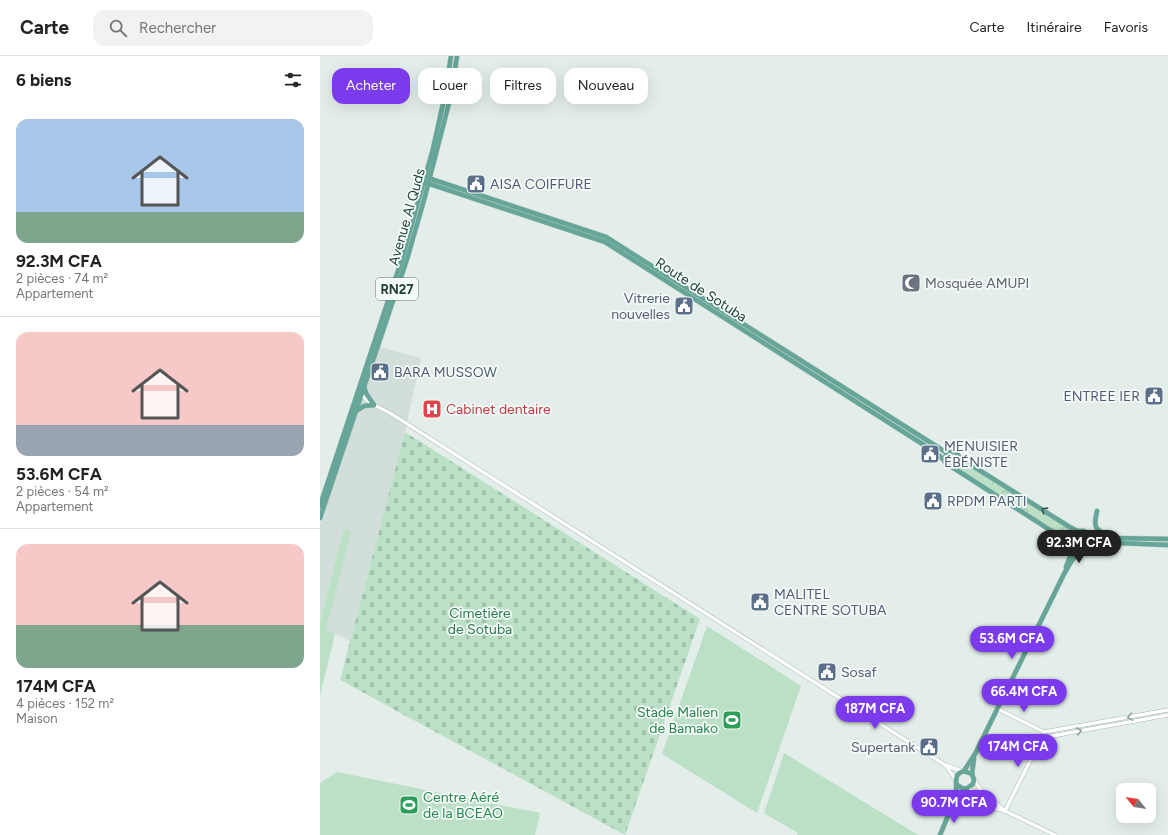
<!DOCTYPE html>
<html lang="fr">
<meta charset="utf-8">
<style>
:root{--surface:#fff;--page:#f2f2f2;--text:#222;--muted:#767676;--line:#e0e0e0;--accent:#7c3aed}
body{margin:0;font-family:Figtree,sans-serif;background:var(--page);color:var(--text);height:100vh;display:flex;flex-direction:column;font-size:15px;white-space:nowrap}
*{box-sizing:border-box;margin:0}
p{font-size:13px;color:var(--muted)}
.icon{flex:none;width:22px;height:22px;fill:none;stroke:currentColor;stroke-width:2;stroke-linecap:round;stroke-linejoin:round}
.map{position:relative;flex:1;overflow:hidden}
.panel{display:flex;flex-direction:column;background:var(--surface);width:320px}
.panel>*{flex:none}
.hud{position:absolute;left:12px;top:12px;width:380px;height:36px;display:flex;gap:8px}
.needle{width:26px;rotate:300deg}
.tools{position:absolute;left:796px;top:727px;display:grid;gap:8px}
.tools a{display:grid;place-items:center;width:40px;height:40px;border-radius:8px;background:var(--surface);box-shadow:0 4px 16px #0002;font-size:20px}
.price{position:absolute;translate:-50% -34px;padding:0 9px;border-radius:14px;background:var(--accent);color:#fff;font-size:13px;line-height:26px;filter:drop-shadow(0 1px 2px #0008)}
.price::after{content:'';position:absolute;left:50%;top:24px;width:12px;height:9px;margin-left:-6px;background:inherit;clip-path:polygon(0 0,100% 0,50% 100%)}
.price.current{background:#222;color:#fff}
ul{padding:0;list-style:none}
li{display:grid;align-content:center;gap:8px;height:212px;padding:0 16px}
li+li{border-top:1px solid var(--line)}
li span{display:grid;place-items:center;height:124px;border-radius:12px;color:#555}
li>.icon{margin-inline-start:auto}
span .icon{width:72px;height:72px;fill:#fffc;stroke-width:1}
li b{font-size:17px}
h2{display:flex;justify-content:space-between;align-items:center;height:48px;padding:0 16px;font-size:17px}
.pill{padding:0 14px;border-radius:12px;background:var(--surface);box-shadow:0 4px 16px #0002;font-size:14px;line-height:36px}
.pill.current{background:var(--accent);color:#fff}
header{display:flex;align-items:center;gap:24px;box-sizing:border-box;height:56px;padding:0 20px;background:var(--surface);border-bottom:1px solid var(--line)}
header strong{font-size:19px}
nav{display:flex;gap:22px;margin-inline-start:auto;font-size:14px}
.search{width:280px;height:36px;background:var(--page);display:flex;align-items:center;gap:10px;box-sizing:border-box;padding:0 14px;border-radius:12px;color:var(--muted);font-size:15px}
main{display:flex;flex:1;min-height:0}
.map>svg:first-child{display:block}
.built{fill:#d1ded9}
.green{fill:#bbe0c6}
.cemetery{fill:url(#cemetery-stones)}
.park{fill:url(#park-crowns)}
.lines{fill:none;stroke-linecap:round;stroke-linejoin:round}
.minor-casing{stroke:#a5b7b2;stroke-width:4.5}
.major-casing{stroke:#c1cac8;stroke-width:5.5}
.minor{stroke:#fff;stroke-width:3.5}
.major{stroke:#65a698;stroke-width:4.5}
.oneway{stroke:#325a52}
.oneway2{stroke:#90a09c}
.labels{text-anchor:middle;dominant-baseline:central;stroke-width:3.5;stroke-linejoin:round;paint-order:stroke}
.shield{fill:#f4faf7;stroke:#607873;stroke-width:1}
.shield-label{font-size:13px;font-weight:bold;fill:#21413a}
.service-label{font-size:14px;fill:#4e5e75;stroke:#f4faf7;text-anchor:start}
.street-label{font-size:14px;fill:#21413a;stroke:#f4faf7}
.worship-label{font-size:14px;fill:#5b616d;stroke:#f4faf7;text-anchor:start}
.health-label{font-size:14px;fill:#be3a42;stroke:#f4faf7;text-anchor:start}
.park-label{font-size:14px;fill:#287b4c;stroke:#f4faf7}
.leisure-label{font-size:14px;fill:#27864d;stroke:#f4faf7;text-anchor:end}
</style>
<header>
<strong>Carte</strong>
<div class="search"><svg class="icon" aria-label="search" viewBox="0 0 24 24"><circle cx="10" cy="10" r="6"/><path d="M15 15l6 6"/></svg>Rechercher</div>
<nav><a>Carte</a><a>Itinéraire</a><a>Favoris</a></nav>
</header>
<main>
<section class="panel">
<h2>6 biens<svg class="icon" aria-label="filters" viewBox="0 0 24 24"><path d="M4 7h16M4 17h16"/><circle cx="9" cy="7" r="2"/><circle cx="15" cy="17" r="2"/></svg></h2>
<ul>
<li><span style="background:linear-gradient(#a9c7e8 75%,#7fa58c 0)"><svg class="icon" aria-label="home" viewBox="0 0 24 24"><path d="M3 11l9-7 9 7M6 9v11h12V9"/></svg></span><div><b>92.3M CFA</b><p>2 pièces · 74 m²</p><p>Appartement</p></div></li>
<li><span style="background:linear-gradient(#f6c9c9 75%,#9aa5b1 0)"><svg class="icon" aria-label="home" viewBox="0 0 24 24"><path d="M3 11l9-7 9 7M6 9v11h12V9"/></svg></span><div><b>53.6M CFA</b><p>2 pièces · 54 m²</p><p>Appartement</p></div></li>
<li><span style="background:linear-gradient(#f6c9c9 65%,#7fa58c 0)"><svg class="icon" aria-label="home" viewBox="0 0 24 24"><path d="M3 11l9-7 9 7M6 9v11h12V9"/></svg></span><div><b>174M CFA</b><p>4 pièces · 152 m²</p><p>Maison</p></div></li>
</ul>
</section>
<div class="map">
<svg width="848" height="779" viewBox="0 0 848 779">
<defs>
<pattern id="cemetery-stones" width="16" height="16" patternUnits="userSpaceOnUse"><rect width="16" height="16" fill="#bbe0c6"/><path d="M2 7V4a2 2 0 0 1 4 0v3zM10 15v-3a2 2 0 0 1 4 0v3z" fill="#a0c1ab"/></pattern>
<pattern id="park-crowns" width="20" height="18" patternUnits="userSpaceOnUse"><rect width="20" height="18" fill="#bbe0c6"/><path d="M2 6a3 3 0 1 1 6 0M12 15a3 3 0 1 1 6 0" fill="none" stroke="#a0c1ab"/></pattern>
</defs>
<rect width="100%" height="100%" fill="#e3eeea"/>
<!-- built -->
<polygon class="built" points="60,291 101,302 85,376 30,585 6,574 30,476 24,473 0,564 0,469"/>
<!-- green -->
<g class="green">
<polygon points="24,473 31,476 6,574 15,578 0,640 0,565"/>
<polygon points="387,570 481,630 437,757 342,698"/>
<polygon points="464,697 598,779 477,779 478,777 444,757"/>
<polygon points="17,716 220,757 215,779 0,779 0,727"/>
</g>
<!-- cemetery -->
<polygon class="cemetery" points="85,376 380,563 305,779 20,624"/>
<!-- park -->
<polygon class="park" points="644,406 753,475 750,484 638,413 638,411 640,407"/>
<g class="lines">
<!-- minor casing -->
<g class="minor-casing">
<g id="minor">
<polyline points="40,338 54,349 70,357 625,709 642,715"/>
<polyline points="678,653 724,676 848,654"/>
<polyline points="721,682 848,659"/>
<polyline points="626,710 636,724"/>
<path d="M 654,723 C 660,737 673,744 684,754"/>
<polyline points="648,732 658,738 675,752 685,755 735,779"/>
<polyline points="685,755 722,681"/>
</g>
</g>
<!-- major casing -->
<g class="major-casing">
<g id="major">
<polyline points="105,121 286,181 627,397"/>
<polyline points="104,126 285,186 615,396 624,404"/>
<polyline points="44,331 47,339 54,349"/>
<polyline points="36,355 44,350 54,349"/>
<polyline points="640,402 638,408 632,411 626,408 624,404 627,397 631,396 636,396 640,402 748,470 757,475 764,475 769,479 790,482 848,483"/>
<polyline points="632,411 744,483 754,487"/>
<polyline points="0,450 82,203 113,93 125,39 131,0"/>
<path d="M 777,455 C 773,472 775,472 788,481"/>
<polyline points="0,462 87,203 104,144 131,39 137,0"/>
<polyline points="757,475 754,479 753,485 758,490 764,490"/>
<polyline points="746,511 755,488"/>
<path d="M 644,715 L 655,698 L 745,516 C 752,505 760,487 774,486 L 848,489"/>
<polyline points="637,729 642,732 646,733 653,728 654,724 652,718 654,702"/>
<polyline points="634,748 644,733"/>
<path d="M 620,779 C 626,765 632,751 636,736 C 637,731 635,724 637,720 C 638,717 641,716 644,715 L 652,718"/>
</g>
</g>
<!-- minor -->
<use href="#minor" class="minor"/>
<!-- major -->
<use href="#major" class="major"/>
</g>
<!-- one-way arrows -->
<defs><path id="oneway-chevron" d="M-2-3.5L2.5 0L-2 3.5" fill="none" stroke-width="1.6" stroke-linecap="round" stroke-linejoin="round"/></defs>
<use class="oneway" href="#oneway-chevron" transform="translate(724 454) rotate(-148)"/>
<g class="oneway2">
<use href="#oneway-chevron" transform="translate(810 661) rotate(170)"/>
<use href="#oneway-chevron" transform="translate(759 675) rotate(-10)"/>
</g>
<!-- icons -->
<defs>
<g id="civic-square" transform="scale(1)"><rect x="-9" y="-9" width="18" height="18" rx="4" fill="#5c6f8a" stroke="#f4faf7"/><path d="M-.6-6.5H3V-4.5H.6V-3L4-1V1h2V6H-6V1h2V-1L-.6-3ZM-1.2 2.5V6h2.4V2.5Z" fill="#fff"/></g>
<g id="mosque-square" transform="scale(1)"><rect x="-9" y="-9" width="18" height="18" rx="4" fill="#6b7280" stroke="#f4faf7"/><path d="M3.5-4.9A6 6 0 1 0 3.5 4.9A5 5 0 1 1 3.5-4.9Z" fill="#fff"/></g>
<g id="hospital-square" transform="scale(1)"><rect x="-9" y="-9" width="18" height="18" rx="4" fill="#e0444e" stroke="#f4faf7"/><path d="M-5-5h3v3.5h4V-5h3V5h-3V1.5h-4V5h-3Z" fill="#fff"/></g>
<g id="stadium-square" transform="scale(1)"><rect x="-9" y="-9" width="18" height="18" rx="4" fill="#2e9e5b" stroke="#f4faf7"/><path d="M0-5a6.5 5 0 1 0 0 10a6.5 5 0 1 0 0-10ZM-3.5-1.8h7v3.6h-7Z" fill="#fff"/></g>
</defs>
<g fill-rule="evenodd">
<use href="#civic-square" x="156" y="128"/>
<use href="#mosque-square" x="591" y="227"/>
<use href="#civic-square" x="364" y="250"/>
<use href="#civic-square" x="60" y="316"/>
<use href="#civic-square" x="834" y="340"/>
<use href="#hospital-square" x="112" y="353"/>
<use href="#civic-square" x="610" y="398"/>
<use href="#civic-square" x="613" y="445"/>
<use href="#civic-square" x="440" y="546"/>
<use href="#civic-square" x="507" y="616"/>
<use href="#stadium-square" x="412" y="664"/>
<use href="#civic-square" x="609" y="691"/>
<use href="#stadium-square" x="89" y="749"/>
</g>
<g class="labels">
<!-- shield labels -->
<rect class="shield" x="56" y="222" width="42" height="22" rx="3"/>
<g class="shield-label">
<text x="77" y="233">RN27</text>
</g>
<!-- service labels -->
<g class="service-label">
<text x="170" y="128">AISA COIFFURE</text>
<text x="350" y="242" text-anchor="end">Vitrerie<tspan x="350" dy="16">nouvelles</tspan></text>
<text x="74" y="316">BARA MUSSOW</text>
<text x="820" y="340" text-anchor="end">ENTREE IER</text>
<text x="624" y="390">MENUISIER<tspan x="624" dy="16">ÉBÉNISTE</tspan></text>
<text x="627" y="445">RPDM PARTI</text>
<text x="454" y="538">MALITEL<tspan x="454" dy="16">CENTRE SOTUBA</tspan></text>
<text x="521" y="616">Sosaf</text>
<text x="595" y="691" text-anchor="end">Supertank</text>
</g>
<!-- street labels -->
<g class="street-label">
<text transform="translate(87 161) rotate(-74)">Avenue Al Quds</text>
<text transform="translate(381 234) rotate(33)">Route de Sotuba</text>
</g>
<!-- worship labels -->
<g class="worship-label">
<text x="605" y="227">Mosquée AMUPI</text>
</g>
<!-- health labels -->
<g class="health-label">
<text x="126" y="353">Cabinet dentaire</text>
</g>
<!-- park labels -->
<g class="park-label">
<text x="160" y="557">Cimetière<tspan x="160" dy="16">de Sotuba</tspan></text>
</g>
<!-- leisure labels -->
<g class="leisure-label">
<text x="398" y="656">Stade Malien<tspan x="398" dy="16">de Bamako</tspan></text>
<text x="103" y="741" text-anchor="start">Centre Aéré<tspan x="103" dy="16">de la BCEAO</tspan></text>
</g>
</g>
</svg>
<div class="tools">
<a><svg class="needle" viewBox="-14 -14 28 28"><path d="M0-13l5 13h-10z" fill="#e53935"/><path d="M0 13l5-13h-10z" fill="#767676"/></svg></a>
</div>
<b class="price current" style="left:759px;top:508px">92.3M CFA</b>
<b class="price" style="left:692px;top:604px">53.6M CFA</b>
<b class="price" style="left:704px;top:657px">66.4M CFA</b>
<b class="price" style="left:555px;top:674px">187M CFA</b>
<b class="price" style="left:698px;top:712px">174M CFA</b>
<b class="price" style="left:634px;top:768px">90.7M CFA</b>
<div class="hud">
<a class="pill current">Acheter</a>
<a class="pill">Louer</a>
<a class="pill">Filtres</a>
<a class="pill">Nouveau</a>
</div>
</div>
</main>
